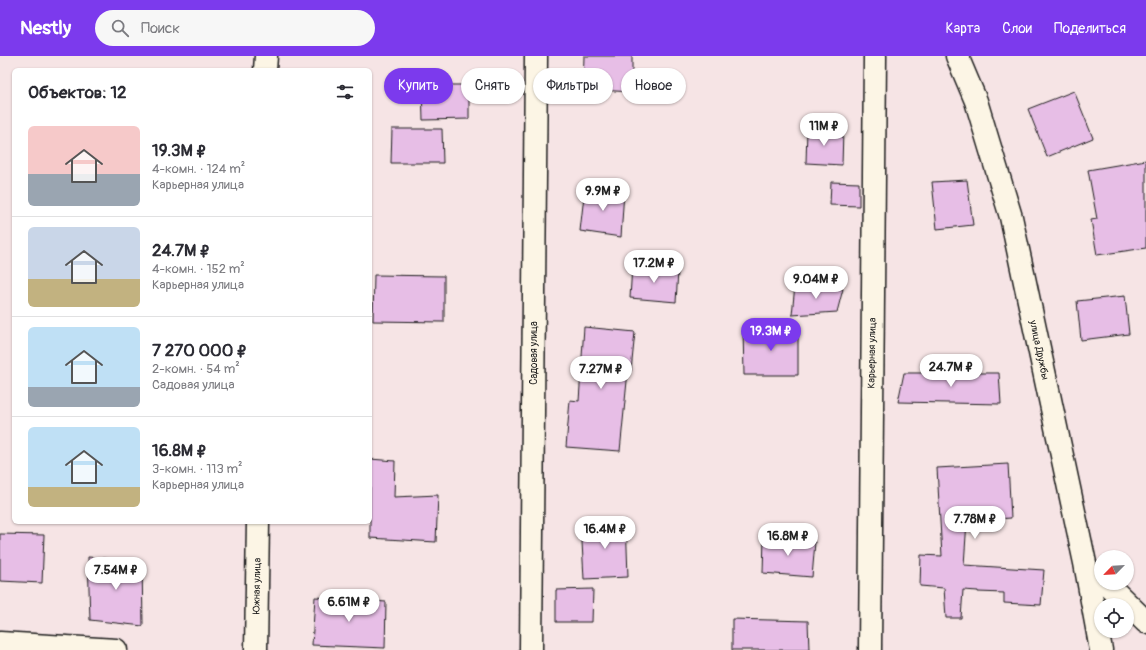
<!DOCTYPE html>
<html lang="ru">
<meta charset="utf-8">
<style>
:root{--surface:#fff;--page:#f7f7f7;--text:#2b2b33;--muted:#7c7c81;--line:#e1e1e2;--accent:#7c3aed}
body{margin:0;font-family:Pangolin,sans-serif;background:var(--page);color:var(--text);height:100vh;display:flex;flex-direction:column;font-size:15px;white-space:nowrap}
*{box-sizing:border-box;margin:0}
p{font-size:13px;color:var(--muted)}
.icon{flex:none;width:22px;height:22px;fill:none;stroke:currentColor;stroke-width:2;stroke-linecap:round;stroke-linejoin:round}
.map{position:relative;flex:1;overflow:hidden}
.sheet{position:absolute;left:12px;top:12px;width:360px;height:456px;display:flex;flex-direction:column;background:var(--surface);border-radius:6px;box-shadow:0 1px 3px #0004}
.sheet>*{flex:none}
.top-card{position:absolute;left:384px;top:12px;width:380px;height:36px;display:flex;gap:8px}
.needle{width:26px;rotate:246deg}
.controls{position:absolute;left:1094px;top:494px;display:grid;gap:8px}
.controls a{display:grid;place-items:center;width:40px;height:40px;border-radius:50%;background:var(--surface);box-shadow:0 1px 3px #0004;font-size:20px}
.price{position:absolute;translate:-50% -34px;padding:0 9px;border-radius:14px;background:#fff;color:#222;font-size:13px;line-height:26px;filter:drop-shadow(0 1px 2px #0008)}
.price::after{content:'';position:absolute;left:50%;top:24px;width:12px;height:9px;margin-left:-6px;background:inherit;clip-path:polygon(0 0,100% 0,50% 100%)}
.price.selected{background:var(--accent);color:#fff}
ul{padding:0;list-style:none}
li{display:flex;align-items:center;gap:12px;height:100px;padding:0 16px}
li+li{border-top:1px solid var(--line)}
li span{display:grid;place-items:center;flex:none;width:112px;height:80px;border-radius:6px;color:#555}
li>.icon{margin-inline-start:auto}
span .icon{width:48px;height:48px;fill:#fffc;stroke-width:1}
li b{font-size:17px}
h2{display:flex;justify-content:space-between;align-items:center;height:48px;padding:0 16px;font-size:17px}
.chip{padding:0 14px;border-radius:18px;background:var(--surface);box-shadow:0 1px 3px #0004;font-size:14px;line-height:36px}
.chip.selected{background:var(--accent);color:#fff}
header{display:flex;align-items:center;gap:24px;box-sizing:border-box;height:56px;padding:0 20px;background:var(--accent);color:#fff}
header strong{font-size:19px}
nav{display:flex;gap:22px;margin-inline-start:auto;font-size:14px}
.search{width:280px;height:36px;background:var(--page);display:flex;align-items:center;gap:10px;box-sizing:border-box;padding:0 14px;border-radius:22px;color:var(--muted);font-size:15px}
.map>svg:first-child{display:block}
.building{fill:#e7bee6;stroke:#1c1c1c}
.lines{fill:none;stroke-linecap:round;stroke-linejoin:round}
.minor-casing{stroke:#1c1c1c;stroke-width:25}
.minor{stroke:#fcf5e5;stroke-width:22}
.labels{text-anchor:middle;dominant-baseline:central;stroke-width:3;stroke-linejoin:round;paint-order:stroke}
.street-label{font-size:10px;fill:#1c1c1c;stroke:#fcf5e5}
</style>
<header>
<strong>Nestly</strong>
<div class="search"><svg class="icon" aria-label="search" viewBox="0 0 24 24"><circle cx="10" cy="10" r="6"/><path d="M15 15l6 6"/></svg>Поиск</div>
<nav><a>Карта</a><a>Слои</a><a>Поделиться</a></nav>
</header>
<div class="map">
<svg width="1146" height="594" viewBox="0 0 1146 594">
<rect width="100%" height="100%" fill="#f6e4e5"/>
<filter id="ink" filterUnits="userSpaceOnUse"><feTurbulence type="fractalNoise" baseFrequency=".025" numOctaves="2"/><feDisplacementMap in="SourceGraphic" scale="8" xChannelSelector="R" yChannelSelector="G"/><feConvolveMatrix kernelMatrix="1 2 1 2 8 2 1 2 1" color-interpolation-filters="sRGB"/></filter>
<g filter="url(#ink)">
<!-- building -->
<g class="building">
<polygon points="584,0 632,0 632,36 583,33"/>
<polygon points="422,29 469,29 469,63 423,64"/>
<polygon points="1074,35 1093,82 1047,101 1028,53"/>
<polygon points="392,73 442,73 443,107 391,107"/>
<polygon points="807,73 843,75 842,109 806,107"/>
<polygon points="1146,104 1146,192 1097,199 1091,164 1097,163 1088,114"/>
<polygon points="967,124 973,169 937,173 932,126"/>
<polygon points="831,126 859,127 859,150 830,149"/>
<polygon points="585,131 624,135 621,181 580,175"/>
<polygon points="632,210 678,215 676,246 630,242"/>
<polygon points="374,219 444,220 444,266 373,265"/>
<polygon points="795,229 843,233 837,256 792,259"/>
<polygon points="1125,240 1129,278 1081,284 1077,245"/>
<polygon points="584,271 635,276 631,315 628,315 620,395 566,391 570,344 579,345"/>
<polygon points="743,272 798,273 798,319 744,319"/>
<polygon points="904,317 999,317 1001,348 898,346"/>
<polygon points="370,403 395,405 394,441 438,439 436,486 370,482"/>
<polygon points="1008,408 1011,462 967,465 964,509 1044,514 1041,549 1004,547 1004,537 978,536 978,535 963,534 961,562 946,562 944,532 920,530 921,499 942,500 937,412"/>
<polygon points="626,464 628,521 584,523 581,467"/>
<polygon points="0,478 44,479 42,527 0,525"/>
<polygon points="764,481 815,486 812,521 763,517"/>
<polygon points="88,501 142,505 143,570 90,564"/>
<polygon points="593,533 592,566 556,566 556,534"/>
<polygon points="315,541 386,546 385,592 312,589"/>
<polygon points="732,563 808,565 809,594 732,594"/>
</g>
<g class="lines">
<!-- minor casing -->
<g class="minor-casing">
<g id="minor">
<polyline points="957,0 976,45 1011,161 1085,507 1101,594"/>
<polyline points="265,14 266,0"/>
<polyline points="1106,527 1146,566"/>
<polyline points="0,587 116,594"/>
<polyline points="256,594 258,466"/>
<polyline points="531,594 536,0"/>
<polyline points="870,594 875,0"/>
</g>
</g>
<!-- minor -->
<use href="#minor" class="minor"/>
</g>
</g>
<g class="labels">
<!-- street labels -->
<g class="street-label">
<text transform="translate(1039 294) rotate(78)">улица Дружбы</text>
<text transform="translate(534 297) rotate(-90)">Садовая улица</text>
<text transform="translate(872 297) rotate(-89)">Карьерная улица</text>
<text transform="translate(257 530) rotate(-89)">Южная улица</text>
</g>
</g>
</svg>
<div class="controls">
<a><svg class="needle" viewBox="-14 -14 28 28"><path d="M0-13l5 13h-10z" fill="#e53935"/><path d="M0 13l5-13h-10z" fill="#7c7c81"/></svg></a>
<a><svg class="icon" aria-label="locate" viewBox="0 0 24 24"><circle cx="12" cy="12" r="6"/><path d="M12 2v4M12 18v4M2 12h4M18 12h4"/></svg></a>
</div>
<b class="price" style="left:824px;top:91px">11M ₽</b>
<b class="price" style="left:603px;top:156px">9.9M ₽</b>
<b class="price" style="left:654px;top:228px">17.2M ₽</b>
<b class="price" style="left:816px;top:244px">9.04M ₽</b>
<b class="price selected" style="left:771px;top:296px">19.3M ₽</b>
<b class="price" style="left:951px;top:332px">24.7M ₽</b>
<b class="price" style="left:601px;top:334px">7.27M ₽</b>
<b class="price" style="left:975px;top:484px">7.78M ₽</b>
<b class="price" style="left:605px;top:494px">16.4M ₽</b>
<b class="price" style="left:788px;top:501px">16.8M ₽</b>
<b class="price" style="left:116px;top:535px">7.54M ₽</b>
<b class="price" style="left:349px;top:567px">6.61M ₽</b>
<div class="top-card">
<a class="chip selected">Купить</a>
<a class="chip">Снять</a>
<a class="chip">Фильтры</a>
<a class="chip">Новое</a>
</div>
<section class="sheet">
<h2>Объектов: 12<svg class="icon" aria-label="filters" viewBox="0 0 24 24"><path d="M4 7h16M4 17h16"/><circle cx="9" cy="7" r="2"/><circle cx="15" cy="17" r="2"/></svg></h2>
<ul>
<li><span style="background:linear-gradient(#f6c9c9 60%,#9aa5b1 0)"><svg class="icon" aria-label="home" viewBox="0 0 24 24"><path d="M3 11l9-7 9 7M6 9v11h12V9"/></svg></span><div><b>19.3M ₽</b><p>4-комн. · 124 m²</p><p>Карьерная улица</p></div></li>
<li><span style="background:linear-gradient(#c9d6e8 65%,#c2b280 0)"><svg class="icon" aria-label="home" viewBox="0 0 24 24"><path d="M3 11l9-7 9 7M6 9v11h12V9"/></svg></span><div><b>24.7M ₽</b><p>4-комн. · 152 m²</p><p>Карьерная улица</p></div></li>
<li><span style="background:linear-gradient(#bfe0f5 75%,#9aa5b1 0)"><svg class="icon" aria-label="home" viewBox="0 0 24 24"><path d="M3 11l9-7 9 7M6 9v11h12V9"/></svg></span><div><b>7 270 000 ₽</b><p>2-комн. · 54 m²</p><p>Садовая улица</p></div></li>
<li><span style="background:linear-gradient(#bfe0f5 75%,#c2b280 0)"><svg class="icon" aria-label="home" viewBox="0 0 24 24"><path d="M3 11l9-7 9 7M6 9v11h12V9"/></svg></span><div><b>16.8M ₽</b><p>3-комн. · 113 m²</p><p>Карьерная улица</p></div></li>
</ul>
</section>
</div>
